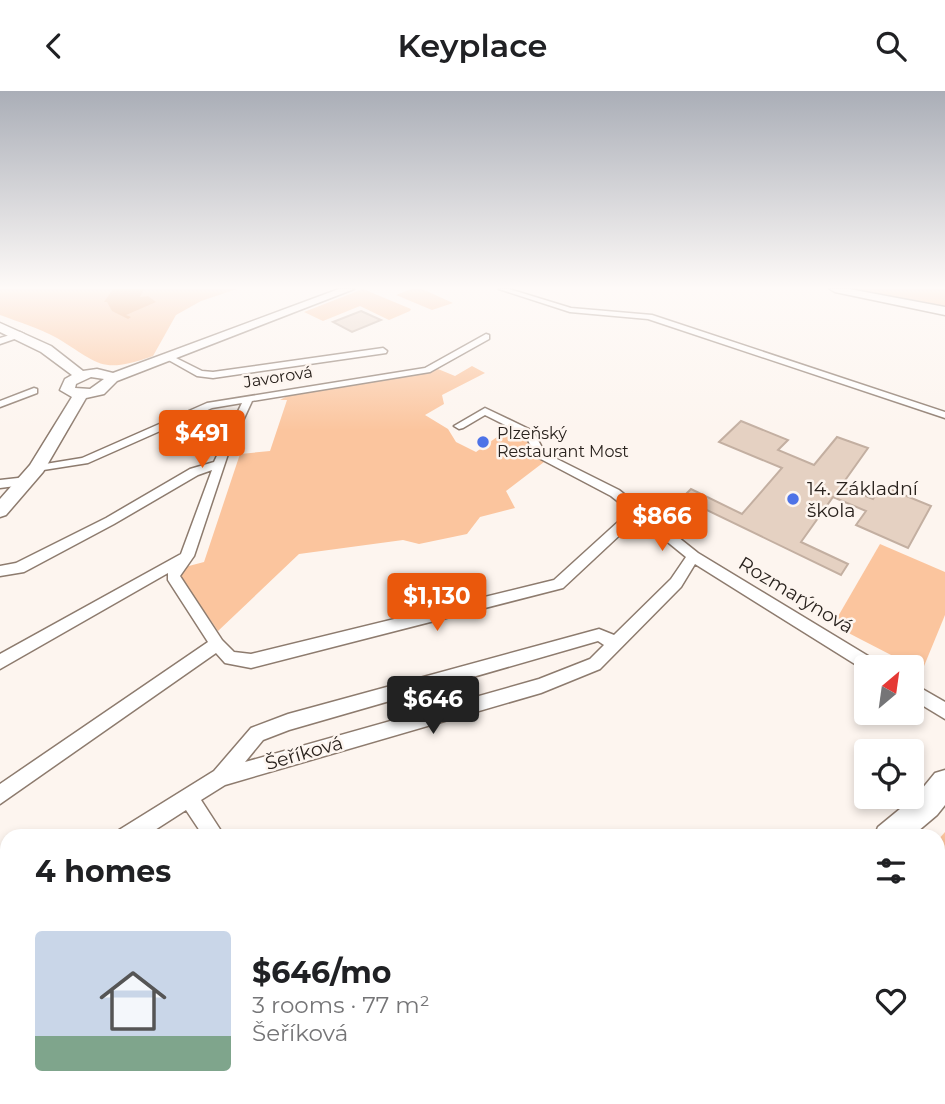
<!DOCTYPE html>
<meta charset="utf-8">
<style>
:root{--surface:#fff;--page:#f6f6f6;--text:#202124;--muted:#757577;--accent:#ea580c}
body{margin:0;font-family:Montserrat,sans-serif;background:var(--page);color:var(--text);height:100vh;display:flex;flex-direction:column;font-size:26px;white-space:nowrap}
*{box-sizing:border-box;margin:0}
p{font-size:23px;color:var(--muted)}
.icon{flex:none;width:38px;height:38px;fill:none;stroke:currentColor;stroke-width:2;stroke-linecap:round;stroke-linejoin:round}
.map{position:relative;flex:1;overflow:hidden}
.details{position:absolute;left:0px;top:738px;width:945px;height:275px;display:flex;flex-direction:column;background:var(--surface);border-radius:21px 21px 0 0;box-shadow:0 4px 10px #0003}
.details>*{flex:none}
.needle{width:46px;rotate:29deg}
.controls{position:absolute;left:854px;top:564px;display:grid;gap:14px}
.controls a{display:grid;place-items:center;width:70px;height:70px;border-radius:7px;background:var(--surface);box-shadow:0 4px 10px #0003;font-size:35px}
.price{position:absolute;translate:-50% -60px;padding:0 16px;border-radius:7px;background:var(--accent);color:#fff;font-size:23px;line-height:46px;filter:drop-shadow(0 2px 4px #0008)}
.price::after{content:'';position:absolute;left:50%;top:42px;width:21px;height:16px;margin-left:-10px;background:inherit;clip-path:polygon(0 0,100% 0,50% 100%)}
.price.current{background:#222;color:#fff}
ul{padding:0;list-style:none}
li{display:flex;align-items:center;gap:21px;height:175px;padding:0 35px}
li span{display:grid;place-items:center;flex:none;width:196px;height:140px;border-radius:7px;color:#555}
li>.icon{margin-inline-start:auto}
span .icon{width:84px;height:84px;fill:#fffc;stroke-width:1}
li b{font-size:30px}
h2{display:flex;justify-content:space-between;align-items:center;height:84px;padding:0 35px;font-size:30px}
header{display:flex;justify-content:space-between;align-items:center;height:91px;padding:0 35px;background:var(--surface);font-size:32px;font-weight:600}
.map>svg:first-child{display:block}
.green{fill:#fbc59e}
.water{fill:#eea56e}
.building{fill:#e5d1c2;stroke:#c3afa1;stroke-width:2}
.lines{fill:none;stroke-linecap:round;stroke-linejoin:round}
.street-casing{stroke:#8d7b6e;stroke-width:3}
.secondary-casing{stroke:#8d7b6e;stroke-width:3}
.street{fill:#fff;fill-rule:evenodd}
.secondary{fill:#fff;fill-rule:evenodd}
.poi-dot{fill:#4e73e7;stroke:#fdf5ef;stroke-width:2.5}
.labels{text-anchor:middle;dominant-baseline:central;stroke-width:5;stroke-linejoin:round;paint-order:stroke}
.far-street-label{font-size:16px;fill:#29221d;stroke:#fdf5ef}
.far-poi-label{font-size:16px;fill:#29221d;stroke:#fdf5ef;text-anchor:start}
.poi-label{font-size:19px;fill:#29221d;stroke:#fdf5ef;text-anchor:start}
.street-label{font-size:19px;fill:#29221d;stroke:#fdf5ef}
</style>
<header><svg class="icon" aria-label="back" viewBox="0 0 24 24"><path d="M15 5l-7 7 7 7"/></svg>Keyplace<svg class="icon" aria-label="search" viewBox="0 0 24 24"><circle cx="10" cy="10" r="6"/><path d="M15 15l6 6"/></svg></header>
<div class="map">
<svg width="945" height="1013" viewBox="0 0 945 1013">
<rect width="100%" height="100%" fill="#fdf5ef"/>
<!-- green -->
<g class="green">
<path d="M 0,198 L 237,198 L 201,210 L 176,224 L 153,265 C 100,284 99,272 57,247 C 39,237 19,231 0,224 Z"/>
<polygon points="363,198 411,218 410,220 389,229 360,215 323,230 304,221"/>
<polygon points="411,198 422,198 453,212 432,219 396,204"/>
<polygon points="851,198 945,198 945,217 932,214"/>
<polygon points="472,275 485,282 442,304 444,313 425,324 448,338 456,351 476,361 504,341 518,339 529,347 544,371 506,400 515,417 480,426 467,443 419,453 403,449 299,463 218,540 180,485 185,476 204,471 240,363 270,360 287,309 280,309 292,302 438,278 455,285"/>
<polygon points="880,453 945,481 945,524 922,580 833,534"/>
<polygon points="945,741 945,843 938,850 938,749"/>
</g>
<!-- water -->
<polygon class="water" points="113,198 144,198 140,206 148,205 156,211 126,224 131,226 128,228 112,220 107,211 104,211"/>
<!-- building -->
<g class="building">
<polygon points="361,220 381,229 352,241 333,231"/>
<polygon points="741,330 788,349 778,359 814,374 837,346 868,357 841,395 873,408 882,395 931,415 908,457 856,434 866,420 833,406 801,451 848,473 841,484 682,407 691,398 742,423 782,377 719,351"/>
</g>
<g class="lines">
<!-- street casing -->
<g class="street-casing">
<g id="street">
<polygon points="499,198 509,198 571,217 652,224 945,321 945,327 648,228 570,221"/>
<polygon points="20,241 24,243 23,245 0,253 0,247"/>
<path d="M 486,243 L 489,244 L 489,248 L 430,281 L 252,310 L 229,360 L 194,465 L 180,485 L 222,549 L 234,561 L 251,563 L 554,489 L 630,420 L 611,405 L 537,366 L 525,344 L 485,324 L 463,337 L 459,338 L 454,335 L 485,317 L 533,340 L 545,362 L 619,399 L 698,462 L 878,571 L 881,576 L 866,576 L 866,580 L 695,473 L 681,496 L 600,578 L 541,602 L 225,694 L 201,709 L 225,746 L 204,746 L 186,719 L 144,746 L 117,746 L 119,739 L 214,680 L 251,637 L 288,623 L 599,538 L 614,544 L 671,488 L 686,466 L 638,427 L 563,497 L 251,577 L 225,572 L 216,562 L 0,713 L 0,693 L 208,551 L 168,489 L 168,482 L 0,578 L 0,563 L 181,463 L 212,379 L 198,384 L 114,433 L 24,481 L 0,485 L 0,475 L 16,472 L 106,427 L 190,378 L 214,371 L 242,312 L 212,317 L 88,372 L 37,380 L 33,379 L 33,375 L 82,367 L 207,312 L 425,277 ZM 598,550 L 604,554 L 590,568 L 539,588 L 245,671 L 263,649 L 289,639 Z"/>
<polygon points="383,257 387,260 386,262 213,287 197,285 165,267 172,265 202,280 213,281"/>
<polygon points="34,297 37,298 37,302 0,316 0,310"/>
<polygon points="27,386 33,390 31,393 0,397 0,389"/>
<polygon points="912,592 945,611 945,628 912,608"/>
<polygon points="7,808 7,831 0,833 0,811"/>
</g>
</g>
<!-- secondary casing -->
<g class="secondary-casing">
<g id="secondary">
<path d="M 339,198 L 354,198 L 117,290 L 104,303 L 86,307 L 43,381 L 6,424 L 0,426 L 0,408 L 30,374 L 72,306 L 60,299 L 65,288 L 72,284 L 41,261 L 0,241 L 0,232 L 51,255 L 83,280 L 97,278 L 113,282 ZM 91,286 L 104,288 L 90,298 L 75,297 L 76,293 Z"/>
<polygon points="830,198 849,198 945,216 945,224 835,201"/>
<polygon points="945,679 945,714 937,724 911,746 874,746 878,736 917,704 935,682"/>
<polygon points="342,1006 387,1006 385,1013 339,1013"/>
</g>
</g>
<!-- street -->
<use href="#street" class="street"/>
<!-- secondary -->
<use href="#secondary" class="secondary"/>
</g>
<!-- sky -->
<linearGradient id="sky" x2="0" y2="1"><stop stop-color="#aaaeb7"/><stop offset="0.58" stop-color="#fefaf8"/><stop offset="1" stop-color="#fefaf8" stop-opacity="0"/></linearGradient>
<rect width="945" height="339" fill="url(#sky)"/>
<!-- markers -->
<g class="poi-dot">
<circle cx="483" cy="351" r="7"/>
<circle cx="793" cy="408" r="7"/>
</g>
<g class="labels">
<!-- far-street labels -->
<g class="far-street-label">
<text transform="translate(278 286) rotate(-9)">Javorová</text>
</g>
<!-- far-poi labels -->
<g class="far-poi-label">
<text x="497" y="342">Plzeňský<tspan x="497" dy="18">Restaurant Most</tspan></text>
</g>
<!-- poi labels -->
<g class="poi-label">
<text x="807" y="397">14. Základní<tspan x="807" dy="22">škola</tspan></text>
</g>
<!-- street labels -->
<g class="street-label">
<text transform="translate(796 504) rotate(31)">Rozmarýnová</text>
<text transform="translate(304 662) rotate(-16)">Šeříková</text>
</g>
</g>
</svg>
<div class="controls">
<a><svg class="needle" viewBox="-14 -14 28 28"><path d="M0-13l5 13h-10z" fill="#e53935"/><path d="M0 13l5-13h-10z" fill="#757577"/></svg></a>
<a><svg class="icon" aria-label="locate" viewBox="0 0 24 24"><circle cx="12" cy="12" r="6"/><path d="M12 2v4M12 18v4M2 12h4M18 12h4"/></svg></a>
</div>
<b class="price" style="left:202px;top:379px">$491</b>
<b class="price" style="left:662px;top:462px">$866</b>
<b class="price" style="left:437px;top:542px">$1,130</b>
<b class="price current" style="left:433px;top:645px">$646</b>
<section class="details">
<h2>4 homes<svg class="icon" aria-label="filters" viewBox="0 0 24 24"><path d="M4 7h16M4 17h16"/><circle cx="9" cy="7" r="2"/><circle cx="15" cy="17" r="2"/></svg></h2>
<ul>
<li><span style="background:linear-gradient(#c9d6e8 75%,#7fa58c 0)"><svg class="icon" aria-label="home" viewBox="0 0 24 24"><path d="M3 11l9-7 9 7M6 9v11h12V9"/></svg></span><div><b>$646/mo</b><p>3 rooms · 77 m²</p><p>Šeříková</p></div><svg class="icon" aria-label="heart" viewBox="0 0 24 24"><path d="M12 20l-8-8c-3-5 5-10 8-4 3-6 11-1 8 4z"/></svg></li>
</ul>
</section>
</div>
